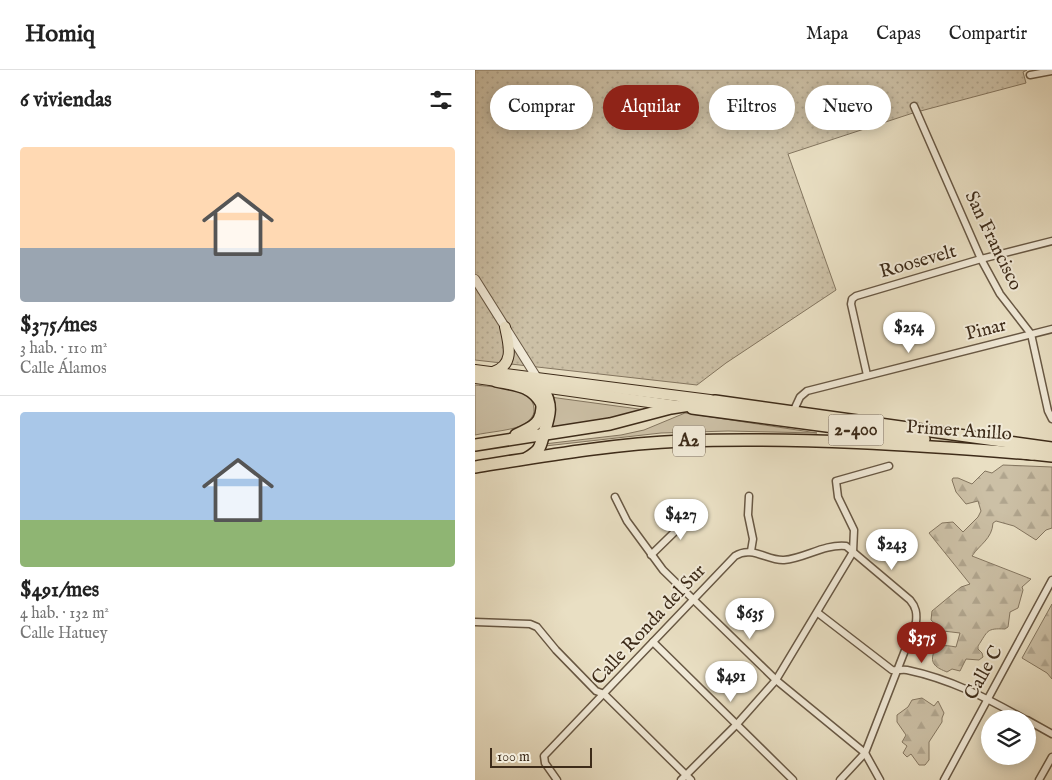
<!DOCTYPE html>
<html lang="es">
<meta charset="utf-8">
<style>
:root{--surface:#fff;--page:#f2f2f2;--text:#222;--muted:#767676;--line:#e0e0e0;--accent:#8f2418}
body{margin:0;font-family:"IM FELL English",serif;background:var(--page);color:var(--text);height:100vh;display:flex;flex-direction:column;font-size:19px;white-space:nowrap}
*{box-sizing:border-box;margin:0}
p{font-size:16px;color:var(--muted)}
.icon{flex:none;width:28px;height:28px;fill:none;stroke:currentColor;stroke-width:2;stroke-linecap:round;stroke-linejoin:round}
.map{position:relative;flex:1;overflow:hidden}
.sheet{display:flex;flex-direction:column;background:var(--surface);width:475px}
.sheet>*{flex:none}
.hud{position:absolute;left:15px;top:15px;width:475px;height:45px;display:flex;gap:10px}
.buttons{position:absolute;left:506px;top:640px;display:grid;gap:10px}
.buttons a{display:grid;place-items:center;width:55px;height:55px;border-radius:50%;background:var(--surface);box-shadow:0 2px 12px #0003;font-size:25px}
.scale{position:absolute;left:15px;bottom:12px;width:102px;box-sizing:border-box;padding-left:5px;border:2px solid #3d2b19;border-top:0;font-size:14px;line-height:18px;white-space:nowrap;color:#3d2b19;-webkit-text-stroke:4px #f1ead8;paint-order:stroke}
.price{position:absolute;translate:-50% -42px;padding:0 11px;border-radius:18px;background:#fff;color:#222;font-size:16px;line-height:32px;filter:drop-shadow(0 1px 2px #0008)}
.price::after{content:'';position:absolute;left:50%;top:30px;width:15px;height:11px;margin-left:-8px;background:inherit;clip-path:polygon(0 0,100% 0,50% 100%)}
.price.current{background:var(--accent);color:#fff}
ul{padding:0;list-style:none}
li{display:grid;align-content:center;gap:10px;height:265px;padding:0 20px}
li+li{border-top:1px solid var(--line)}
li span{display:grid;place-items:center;height:155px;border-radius:5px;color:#555}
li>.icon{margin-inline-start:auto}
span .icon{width:90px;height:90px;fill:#fffc;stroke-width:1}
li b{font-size:21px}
h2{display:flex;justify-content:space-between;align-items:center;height:60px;padding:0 20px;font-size:21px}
.chip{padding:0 18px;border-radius:22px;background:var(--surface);box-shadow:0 2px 12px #0003;font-size:18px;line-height:45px}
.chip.current{background:var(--accent);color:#fff}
header{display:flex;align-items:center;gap:30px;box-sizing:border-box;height:70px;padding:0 25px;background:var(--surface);border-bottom:1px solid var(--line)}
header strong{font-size:24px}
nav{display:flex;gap:28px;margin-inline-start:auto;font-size:18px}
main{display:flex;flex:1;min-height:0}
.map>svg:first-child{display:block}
.green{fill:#ccc0a6;stroke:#847660}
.forest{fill:url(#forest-firs);stroke:#847660}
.park{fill:url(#park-dots);stroke:#847660}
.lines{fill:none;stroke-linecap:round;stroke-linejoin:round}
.minor-casing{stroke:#685844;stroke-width:9}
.tertiary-casing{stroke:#685844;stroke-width:10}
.trunk-casing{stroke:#3d2b19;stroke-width:12}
.motorway-casing{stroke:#3d2b19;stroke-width:14}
.minor{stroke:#f1ead8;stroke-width:6}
.tertiary{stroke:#f1ead8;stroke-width:8}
.trunk{stroke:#e9dfc3;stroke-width:10}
.motorway{stroke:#e9dfc3;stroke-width:11}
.labels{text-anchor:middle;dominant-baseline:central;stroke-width:4;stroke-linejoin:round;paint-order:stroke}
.shield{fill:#f1ead8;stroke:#736452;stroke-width:1}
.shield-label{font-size:18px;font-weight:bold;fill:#3d2b19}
.street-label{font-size:19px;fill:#3d2b19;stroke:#f1ead8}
</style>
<header>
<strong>Homiq</strong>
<nav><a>Mapa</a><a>Capas</a><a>Compartir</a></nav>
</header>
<main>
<section class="sheet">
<h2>6 viviendas<svg class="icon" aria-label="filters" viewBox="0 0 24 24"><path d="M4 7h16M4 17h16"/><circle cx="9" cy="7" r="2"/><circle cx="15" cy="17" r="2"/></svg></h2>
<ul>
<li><span style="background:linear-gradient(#ffd9b3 65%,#9aa5b1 0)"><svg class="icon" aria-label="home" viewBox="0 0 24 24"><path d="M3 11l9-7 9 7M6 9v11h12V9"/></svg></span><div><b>$375/mes</b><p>3 hab. · 110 m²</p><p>Calle Álamos</p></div></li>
<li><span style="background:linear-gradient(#a9c7e8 70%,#8fb573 0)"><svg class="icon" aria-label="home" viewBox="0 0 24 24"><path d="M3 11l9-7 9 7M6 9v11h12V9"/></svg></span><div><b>$491/mes</b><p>4 hab. · 132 m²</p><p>Calle Hatuey</p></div></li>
</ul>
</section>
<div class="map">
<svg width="577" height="710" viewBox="0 0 577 710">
<defs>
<pattern id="forest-firs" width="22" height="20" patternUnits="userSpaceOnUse" patternTransform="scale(1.25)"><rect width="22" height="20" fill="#ccc0a6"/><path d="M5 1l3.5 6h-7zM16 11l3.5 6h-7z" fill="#b0a58e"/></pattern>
<pattern id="park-dots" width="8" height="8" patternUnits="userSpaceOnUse" patternTransform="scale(1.25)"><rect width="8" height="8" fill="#ccc0a6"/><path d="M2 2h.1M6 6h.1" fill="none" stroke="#b0a58e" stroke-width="1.8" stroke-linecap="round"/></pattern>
</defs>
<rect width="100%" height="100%" fill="#e9dfc3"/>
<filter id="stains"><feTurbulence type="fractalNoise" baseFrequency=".004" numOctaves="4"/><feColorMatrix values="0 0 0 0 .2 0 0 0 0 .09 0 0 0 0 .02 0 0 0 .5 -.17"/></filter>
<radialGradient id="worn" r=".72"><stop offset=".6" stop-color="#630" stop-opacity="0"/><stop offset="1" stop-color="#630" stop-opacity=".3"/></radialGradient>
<!-- green -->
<g class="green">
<path d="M 0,315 C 16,317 59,317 59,339 C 60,347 52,353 46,356 C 32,361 14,362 0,365 Z"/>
<polygon points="75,327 171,340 141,348 76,357"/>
<polygon points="210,343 342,363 253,361 186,363 70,376 69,374 146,365 169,360"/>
</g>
<!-- forest -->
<g class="forest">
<path d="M 528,395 L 577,397 L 577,458 L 571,460 L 561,470 L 539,456 L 521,451 L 518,453 C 517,469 505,474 497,486 L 556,509 L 547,517 L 548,520 L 543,538 L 535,542 L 533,557 L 530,559 C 511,558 513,561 503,576 L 503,579 L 507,583 L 508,587 L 504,590 L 491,589 L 485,601 L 477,599 L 472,602 C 462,598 454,594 459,582 C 461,579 460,577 464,576 C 469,575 476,576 481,577 L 485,563 L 468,561 L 456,550 L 457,541 L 486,517 L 495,514 L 454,463 L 467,453 L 478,452 L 488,462 L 503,447 L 506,441 L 503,431 L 491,434 L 481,422 L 477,410 L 478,408 L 483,408 L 497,414 L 510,401 L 517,403 Z"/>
<polygon points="577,534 577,609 572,603 547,588"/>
<polygon points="447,628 459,636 463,631 469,643 467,648 467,652 454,672 454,690 450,695 444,695 436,684 432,687 428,683 432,676 427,672 431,665 422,652 422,645 433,637 437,630"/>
</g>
<!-- park -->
<polygon class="park" points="0,0 552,0 548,2 551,13 438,43 313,84 361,220 251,293 222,315 0,290"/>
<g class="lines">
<!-- minor casing -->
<g class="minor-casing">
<g id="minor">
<polyline points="555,5 577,1"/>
<polyline points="439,36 506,189 525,224 556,264 573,341 577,349"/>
<polyline points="392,305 376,234 377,229 381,226 506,189 577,171"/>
<polyline points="318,342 325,327 332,321 577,259"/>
<polyline points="274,426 273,445 278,469 276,481"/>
<polyline points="140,427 152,451 188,500 301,610 390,683 405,710"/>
<polyline points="176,485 220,442"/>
<path d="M 343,543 L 417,600 C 422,601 427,599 432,600 C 475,609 512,628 549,649"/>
<polyline points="0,552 55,554 62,557 81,580 121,621 129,624 216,710"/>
<polyline points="178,572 318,710"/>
<polyline points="552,650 577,664"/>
<path d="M 82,710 L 70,693 L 69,686 L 260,486 C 277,475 292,491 309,490 C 331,488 348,474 371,476 L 435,530 C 441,537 442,543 441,552 L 390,683 L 365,710"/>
<polyline points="206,710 262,654 301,610 378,482 379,460 363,427 361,411 414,396"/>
<polyline points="469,710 577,510"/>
<polyline points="564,710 577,687"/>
</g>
</g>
<!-- tertiary casing -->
<g class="tertiary-casing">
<polyline id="tertiary" points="0,209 64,311"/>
</g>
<!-- trunk casing -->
<g class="trunk-casing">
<g id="trunk">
<polyline points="0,300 235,330"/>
<path d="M 18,302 C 40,295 34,275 30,257"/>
<polyline points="0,308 29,312"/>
<polyline points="46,314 202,336"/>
</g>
</g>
<!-- motorway casing -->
<g class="motorway-casing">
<g id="motorway">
<path d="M 21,311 C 40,315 56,315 67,334"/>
<polyline points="217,338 449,369"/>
<path d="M 41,365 C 59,357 68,353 67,332"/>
<polyline points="0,375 135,354 196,338 240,331 577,378"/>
<polyline points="549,383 577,386"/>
<path d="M 52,388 C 66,380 65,377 69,363 C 75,344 78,335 67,317"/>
<path d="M 0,397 C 69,386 138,374 207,371 C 324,367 440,375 557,384"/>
</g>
</g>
<!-- minor -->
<use href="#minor" class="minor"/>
<!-- tertiary -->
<use href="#tertiary" class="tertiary"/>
<!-- trunk -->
<use href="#trunk" class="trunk"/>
<!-- motorway -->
<use href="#motorway" class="motorway"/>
</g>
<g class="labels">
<!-- shield labels -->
<g class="shield">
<rect x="353.5" y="344.5" width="55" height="31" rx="4"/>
<rect x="198" y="355.5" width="32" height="31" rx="4"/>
</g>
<g class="shield-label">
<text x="381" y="360">2-400</text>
<text x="214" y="371">A2</text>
</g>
<!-- street labels -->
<g class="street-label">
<text transform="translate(518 171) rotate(64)">San Francisco</text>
<text transform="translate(443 192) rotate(-16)">Roosevelt</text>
<text transform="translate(511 260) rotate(-14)">Pinar</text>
<text transform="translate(484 361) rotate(4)">Primer Anillo</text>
<text transform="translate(174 555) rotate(-47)">Calle Ronda del Sur</text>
<text transform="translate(509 603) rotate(-61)">Calle C</text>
</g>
</g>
<rect width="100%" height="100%" filter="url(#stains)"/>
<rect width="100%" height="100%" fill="url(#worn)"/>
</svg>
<div class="buttons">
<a><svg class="icon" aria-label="layers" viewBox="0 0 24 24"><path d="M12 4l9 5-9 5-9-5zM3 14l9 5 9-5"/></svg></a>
</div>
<div class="scale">100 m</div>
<b class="price" style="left:434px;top:284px">$254</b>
<b class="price" style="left:206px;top:471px">$427</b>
<b class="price" style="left:417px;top:501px">$243</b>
<b class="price" style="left:275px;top:570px">$635</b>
<b class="price current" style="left:447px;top:594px">$375</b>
<b class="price" style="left:256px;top:633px">$491</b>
<div class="hud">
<a class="chip">Comprar</a>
<a class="chip current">Alquilar</a>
<a class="chip">Filtros</a>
<a class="chip">Nuevo</a>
</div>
</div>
</main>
